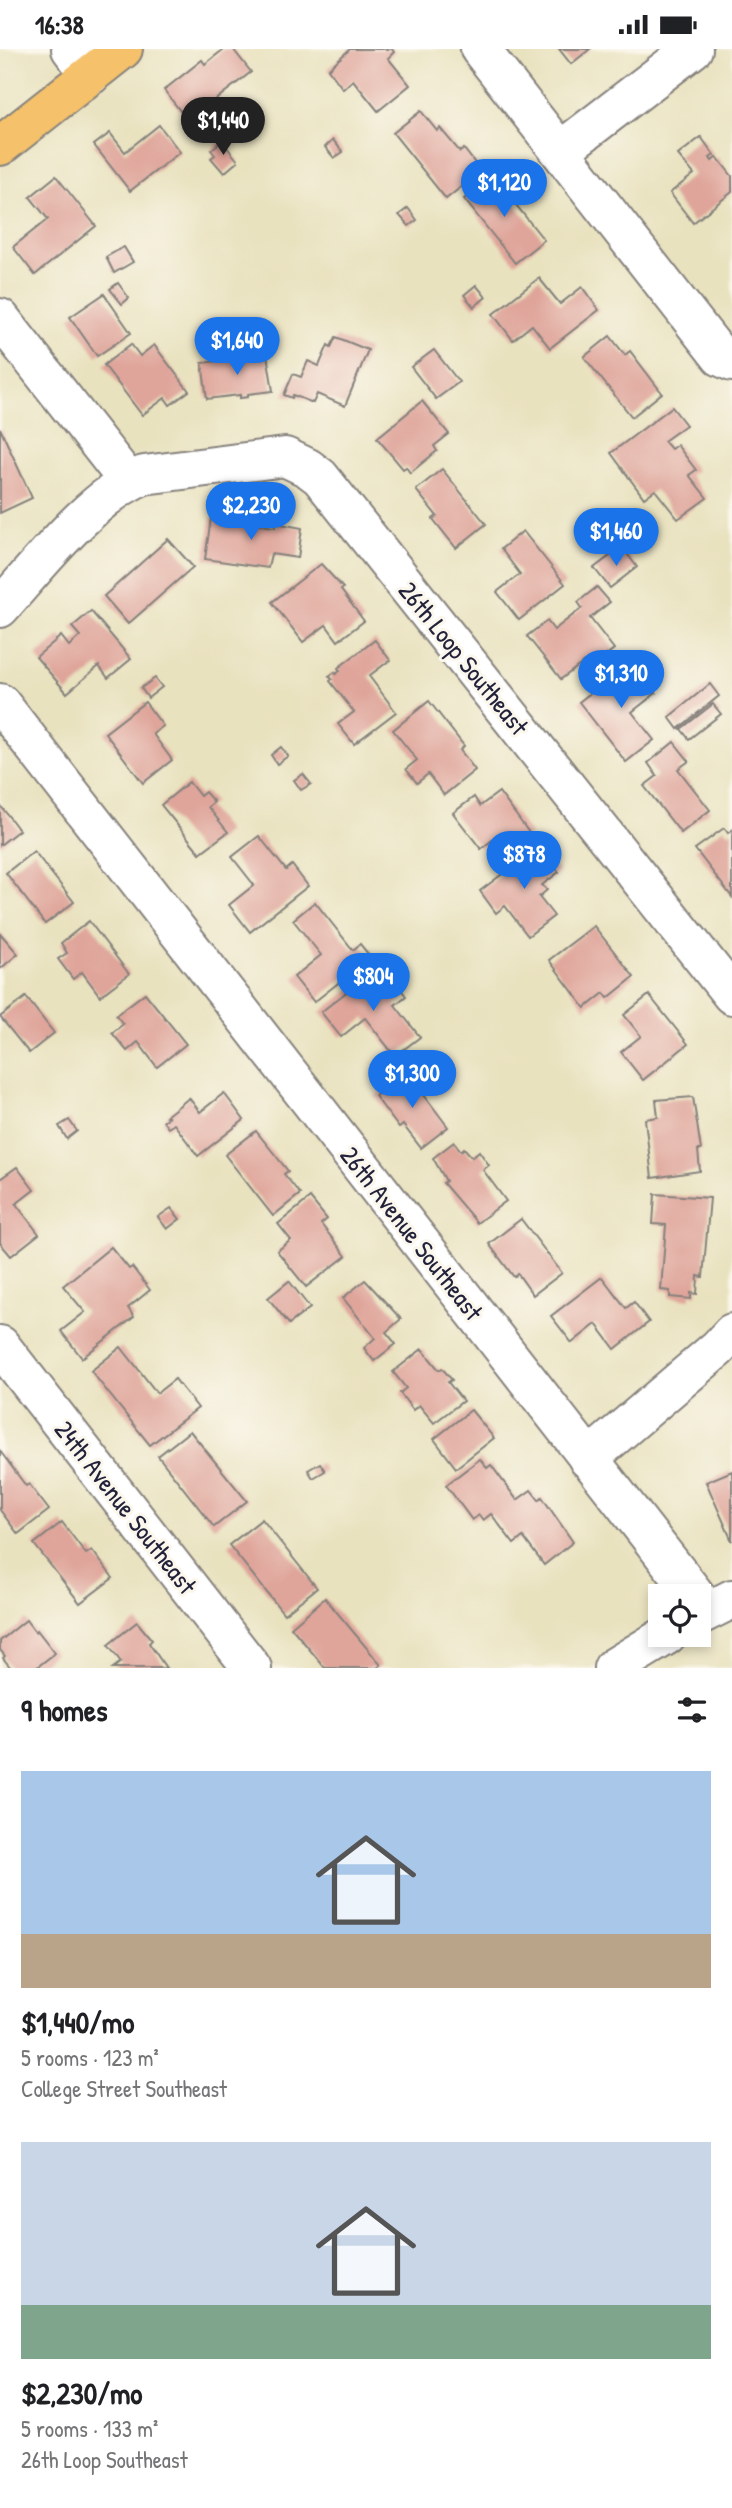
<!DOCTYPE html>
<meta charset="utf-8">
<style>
:root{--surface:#fff;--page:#f6f6f6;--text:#202124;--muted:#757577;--accent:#1a73e8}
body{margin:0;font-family:"Patrick Hand",sans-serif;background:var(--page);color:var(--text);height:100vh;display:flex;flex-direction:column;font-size:26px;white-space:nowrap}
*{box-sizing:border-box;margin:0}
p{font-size:23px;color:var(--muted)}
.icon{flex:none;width:38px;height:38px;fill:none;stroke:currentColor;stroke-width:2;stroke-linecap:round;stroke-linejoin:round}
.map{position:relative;height:1619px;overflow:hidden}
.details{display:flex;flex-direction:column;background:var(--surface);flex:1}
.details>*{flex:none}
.controls{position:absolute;left:648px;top:1535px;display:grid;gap:14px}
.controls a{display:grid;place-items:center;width:63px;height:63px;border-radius:0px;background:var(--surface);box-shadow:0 4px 10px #0003;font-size:35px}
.price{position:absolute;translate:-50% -60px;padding:0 16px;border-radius:24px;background:var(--accent);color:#fff;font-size:23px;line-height:46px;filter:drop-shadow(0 2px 4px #0008)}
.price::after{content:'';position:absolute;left:50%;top:42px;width:21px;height:16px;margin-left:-10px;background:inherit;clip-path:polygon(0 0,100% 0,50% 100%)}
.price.active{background:#222;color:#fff}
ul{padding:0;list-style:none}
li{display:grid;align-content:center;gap:14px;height:371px;padding:0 21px}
li span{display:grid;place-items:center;height:217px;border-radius:0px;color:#555}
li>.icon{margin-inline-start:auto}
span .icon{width:126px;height:126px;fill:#fffc;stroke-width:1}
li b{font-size:30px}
h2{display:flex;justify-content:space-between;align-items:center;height:84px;padding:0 21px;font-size:30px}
.status{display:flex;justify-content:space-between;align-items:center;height:49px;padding:0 35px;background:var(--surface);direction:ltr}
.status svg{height:19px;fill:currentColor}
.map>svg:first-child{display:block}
.building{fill:#dfa49a}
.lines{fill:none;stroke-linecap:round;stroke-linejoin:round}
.minor-casing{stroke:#86827d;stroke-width:42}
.major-casing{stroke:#86827d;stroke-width:42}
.minor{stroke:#fff;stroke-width:38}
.major{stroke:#f5c16b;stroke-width:38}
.labels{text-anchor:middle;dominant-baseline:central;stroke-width:6;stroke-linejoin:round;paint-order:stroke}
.street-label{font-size:26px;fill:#22223b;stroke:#fbf7ec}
</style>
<div class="status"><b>16:38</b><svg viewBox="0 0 49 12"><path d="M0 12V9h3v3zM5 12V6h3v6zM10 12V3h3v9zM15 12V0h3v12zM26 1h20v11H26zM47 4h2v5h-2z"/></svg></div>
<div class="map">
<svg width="732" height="1619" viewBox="0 0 732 1619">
<rect width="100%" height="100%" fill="#fbf7ec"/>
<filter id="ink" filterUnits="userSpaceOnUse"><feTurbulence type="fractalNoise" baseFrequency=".0143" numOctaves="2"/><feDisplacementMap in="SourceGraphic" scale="14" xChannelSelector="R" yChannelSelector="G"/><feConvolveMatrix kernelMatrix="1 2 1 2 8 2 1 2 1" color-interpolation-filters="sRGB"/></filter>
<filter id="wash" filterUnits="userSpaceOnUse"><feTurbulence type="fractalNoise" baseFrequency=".00686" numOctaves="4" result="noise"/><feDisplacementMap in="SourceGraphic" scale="28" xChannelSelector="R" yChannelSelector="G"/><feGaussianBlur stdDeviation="1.57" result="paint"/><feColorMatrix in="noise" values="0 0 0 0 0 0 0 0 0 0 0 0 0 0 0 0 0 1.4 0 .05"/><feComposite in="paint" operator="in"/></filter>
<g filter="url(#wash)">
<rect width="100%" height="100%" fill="#e9e2bf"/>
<g id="blocks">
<!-- building -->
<g class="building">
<polygon points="224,0 233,0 251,23 188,72 164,41 202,11 205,15"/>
<polygon points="350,0 392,0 394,3 388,9 410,36 378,62 353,31 343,40 328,20"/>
<polygon points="559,0 590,0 571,15"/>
<polygon points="421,62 437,82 440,79 460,103 464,100 481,122 446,150 393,84"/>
<polygon points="159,76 180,103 130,142 94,96 110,84 125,103"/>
<polygon points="701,88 714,106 710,109 712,112 717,108 732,127 732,143 693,174 670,144 694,125 678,106"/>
<polygon points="333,91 343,103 334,109 325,98"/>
<polygon points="222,92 238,112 224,124 211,109 215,106 211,101"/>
<polygon points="56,127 96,177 35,226 13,198 48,170 30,148"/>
<polygon points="493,127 544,191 515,214 464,150"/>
<polygon points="408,159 417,171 409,177 399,166"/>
<polygon points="124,198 133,213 114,224 106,208"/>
<polygon points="539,229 560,255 582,238 599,261 550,299 532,276 513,291 493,265"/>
<polygon points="118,234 129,249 122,255 110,240"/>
<polygon points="476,236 486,248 474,258 464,246"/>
<polygon points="104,245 131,284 97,307 70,268"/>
<polygon points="610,287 625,306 630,302 662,344 632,368 584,308"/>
<polygon points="336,288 368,301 345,357 317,345 313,354 293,346 292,349 284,346 293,325 301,328 308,312 319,317 328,296 331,298"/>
<polygon points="131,295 140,307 154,296 189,342 170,356 165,349 142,366 104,316"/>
<polygon points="434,301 459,333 436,350 411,318"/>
<polygon points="267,305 273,342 248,345 248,348 240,349 240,346 207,350 202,314"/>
<polygon points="422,352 449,385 434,397 437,402 410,424 406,418 403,420 377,389"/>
<polygon points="672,358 686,376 664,392 671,400 677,396 696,421 689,426 707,449 678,470 655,441 644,449 611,404"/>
<polygon points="0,379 32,449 0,464"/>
<polygon points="442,420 486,475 456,499 433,470 437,467 416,441"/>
<polygon points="211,469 275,478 275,474 302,479 298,509 271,505 268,519 205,510"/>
<polygon points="523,482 565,535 519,571 497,543 520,525 501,500"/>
<polygon points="168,490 193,518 128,575 104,547"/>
<polygon points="622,498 637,518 610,539 594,519"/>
<polygon points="321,515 343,539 341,541 364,572 338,592 326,576 303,593 272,553"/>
<polygon points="597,538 610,553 590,569 614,600 589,619 584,613 561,630 527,587 547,572 554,581 582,559 578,553"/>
<polygon points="91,562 131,610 108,629 99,617 67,644 36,608 61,587 69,597 80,587 72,578"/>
<polygon points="375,591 390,611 369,627 396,663 354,695 338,675 354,663 330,632 332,630 329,627 335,623 336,625 340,622 338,619"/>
<polygon points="631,612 656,644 632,663 654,691 626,713 579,653"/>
<polygon points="155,629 162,638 148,649 141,639"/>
<polygon points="710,635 719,647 678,680 669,668"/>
<polygon points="429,652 464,697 460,701 475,721 444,746 428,725 417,734 406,720 417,711 393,681"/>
<polygon points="145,653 163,677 153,685 172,711 143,734 105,684"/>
<polygon points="713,655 721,665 689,690 681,680"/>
<polygon points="674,693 689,712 678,720 710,761 681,784 644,737 657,727 648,714"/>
<polygon points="281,698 288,707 277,715 271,706"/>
<polygon points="303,725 311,735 301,741 294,731"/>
<polygon points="189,733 200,747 205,743 214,753 208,758 228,783 200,804 161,756"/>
<polygon points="499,743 530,785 507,803 496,788 481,800 453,764 474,748 480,757"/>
<polygon points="0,756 19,781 0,796"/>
<polygon points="724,779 728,784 732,781 732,848 695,800"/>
<polygon points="259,787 286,821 292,816 308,837 250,883 229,856 254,836 232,808"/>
<polygon points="539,797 559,823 542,836 547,841 539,848 554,867 528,887 505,857 496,864 480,842"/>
<polygon points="34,802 74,853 45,875 6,824"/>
<polygon points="315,853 353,901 360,895 369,906 363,911 365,913 314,953 294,928 321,906 293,871"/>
<polygon points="89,872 129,925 100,947 82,923 73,930 58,910 67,904 61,894"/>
<polygon points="594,877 634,928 608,949 604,944 585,959 549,911"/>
<polygon points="0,884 18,905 0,920"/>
<polygon points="371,924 381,937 392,929 406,947 395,956 420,988 395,1007 365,969 341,988 321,963"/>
<polygon points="145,944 186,995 157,1018 138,993 127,1002 112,984 123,975 116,966"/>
<polygon points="649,946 688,995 643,1031 621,1003 641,987 624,966"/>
<polygon points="26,948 54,984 29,1004 0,968"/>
<polygon points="406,1022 448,1078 421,1099 403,1076 399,1079 375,1047"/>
<polygon points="224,1044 244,1071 198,1107 174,1075 168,1079 163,1072 168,1068 166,1067 189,1049 200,1063"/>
<polygon points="693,1048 701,1101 698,1101 700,1122 652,1129 645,1070 658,1068 656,1051"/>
<polygon points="69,1071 77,1082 67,1090 59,1077"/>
<polygon points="256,1082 288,1122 284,1125 300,1145 273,1167 225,1106"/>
<polygon points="454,1093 461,1102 464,1099 472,1108 479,1102 489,1116 483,1121 506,1152 477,1174 443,1134 446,1132 433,1109"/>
<polygon points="17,1118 34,1141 16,1155 39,1185 11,1207 0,1194 0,1130"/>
<polygon points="655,1145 710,1149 703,1228 698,1227 697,1245 691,1244 691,1250 670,1248 670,1242 661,1241 666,1176 653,1175"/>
<polygon points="310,1149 327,1170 321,1175 346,1207 306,1238 277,1202 291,1191 278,1175"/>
<polygon points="171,1159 180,1170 167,1180 158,1168"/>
<polygon points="521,1170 562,1224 533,1246 518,1225 514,1228 489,1195"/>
<polygon points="111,1198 129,1220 132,1218 150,1241 128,1259 134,1268 82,1309 61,1282 85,1263 63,1237"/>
<polygon points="602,1228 626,1259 634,1253 649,1273 615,1300 596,1275 572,1294 551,1267"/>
<polygon points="365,1231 401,1270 386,1283 396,1295 374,1312 364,1299 375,1289 343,1249"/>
<polygon points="289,1232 310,1259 289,1275 268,1249"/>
<polygon points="121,1298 157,1344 175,1330 198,1359 150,1396 91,1322"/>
<polygon points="422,1300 439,1321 442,1319 452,1331 448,1333 463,1352 434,1374 419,1356 413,1361 400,1344 406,1339 393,1323"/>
<polygon points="471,1361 494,1389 456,1419 434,1390"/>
<polygon points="190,1382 247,1452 214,1478 158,1407"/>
<polygon points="0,1402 26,1437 29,1435 49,1461 18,1485 0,1461"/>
<polygon points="480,1410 487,1419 491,1416 517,1451 531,1441 539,1451 542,1448 573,1493 544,1516 523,1488 514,1495 491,1465 483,1471 479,1466 472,1471 446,1436"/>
<polygon points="320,1414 325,1422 313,1429 308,1421"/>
<polygon points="732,1422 732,1492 706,1433"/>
<polygon points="262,1470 317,1539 284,1565 229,1496"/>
<polygon points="62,1473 86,1505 92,1501 113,1529 80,1554 34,1495"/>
<polygon points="325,1549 381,1616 377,1619 325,1619 291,1578"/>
<polygon points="26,1571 35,1583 37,1581 55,1604 36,1619 11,1619 3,1609 5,1607 0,1601 0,1592"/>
<polygon points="137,1573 152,1591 149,1594 166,1619 113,1619 121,1613 108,1596"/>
</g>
</g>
</g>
<g filter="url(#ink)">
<use href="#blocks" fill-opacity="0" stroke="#86827d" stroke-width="2"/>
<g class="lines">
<!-- minor casing -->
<g class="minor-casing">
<g id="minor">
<polyline points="71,0 91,26"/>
<polyline points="480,0 721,308 732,313"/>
<polyline points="560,102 693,0"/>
<polyline points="0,269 128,432"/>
<path d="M 0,559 C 38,517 92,446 144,426 L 285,408 L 308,419 L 320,428 L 732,946"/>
<polyline points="0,654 696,1547"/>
<polyline points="0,1296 252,1619"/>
<polyline points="588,1410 718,1299 732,1284"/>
<polyline points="698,1567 732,1550"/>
<polyline points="613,1619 667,1586"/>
</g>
</g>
<!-- major casing -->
<g class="major-casing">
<polyline id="major" points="0,97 123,0"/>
</g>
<!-- minor -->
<use href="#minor" class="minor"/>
<!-- major -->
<use href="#major" class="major"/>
</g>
</g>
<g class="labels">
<!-- street labels -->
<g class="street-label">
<text transform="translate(464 609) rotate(51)">26th Loop Southeast</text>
<text transform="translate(412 1184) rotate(52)">26th Avenue Southeast</text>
<text transform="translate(126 1458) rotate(52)">24th Avenue Southeast</text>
</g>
</g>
</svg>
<div class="controls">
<a><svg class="icon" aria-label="locate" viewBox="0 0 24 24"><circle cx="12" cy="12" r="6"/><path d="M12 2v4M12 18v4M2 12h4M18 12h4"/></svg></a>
</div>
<b class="price active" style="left:223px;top:108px">$1,440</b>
<b class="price" style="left:504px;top:170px">$1,120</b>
<b class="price" style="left:237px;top:328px">$1,640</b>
<b class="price" style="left:251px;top:493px">$2,230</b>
<b class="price" style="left:616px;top:519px">$1,460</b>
<b class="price" style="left:621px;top:661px">$1,310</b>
<b class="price" style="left:524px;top:842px">$878</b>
<b class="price" style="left:373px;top:964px">$804</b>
<b class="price" style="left:412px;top:1061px">$1,300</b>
</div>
<section class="details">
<h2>9 homes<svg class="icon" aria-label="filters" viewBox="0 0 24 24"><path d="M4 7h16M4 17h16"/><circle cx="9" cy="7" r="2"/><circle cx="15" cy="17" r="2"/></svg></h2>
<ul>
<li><span style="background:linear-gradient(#a9c7e8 75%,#b9a48a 0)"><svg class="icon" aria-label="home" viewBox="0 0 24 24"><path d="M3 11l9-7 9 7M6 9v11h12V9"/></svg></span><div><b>$1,440/mo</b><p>5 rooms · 123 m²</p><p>College Street Southeast</p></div></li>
<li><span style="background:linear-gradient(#c9d6e8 75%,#7fa58c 0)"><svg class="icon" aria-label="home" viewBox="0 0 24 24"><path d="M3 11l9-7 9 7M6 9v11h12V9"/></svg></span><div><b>$2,230/mo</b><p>5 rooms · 133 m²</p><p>26th Loop Southeast</p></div></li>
</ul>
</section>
